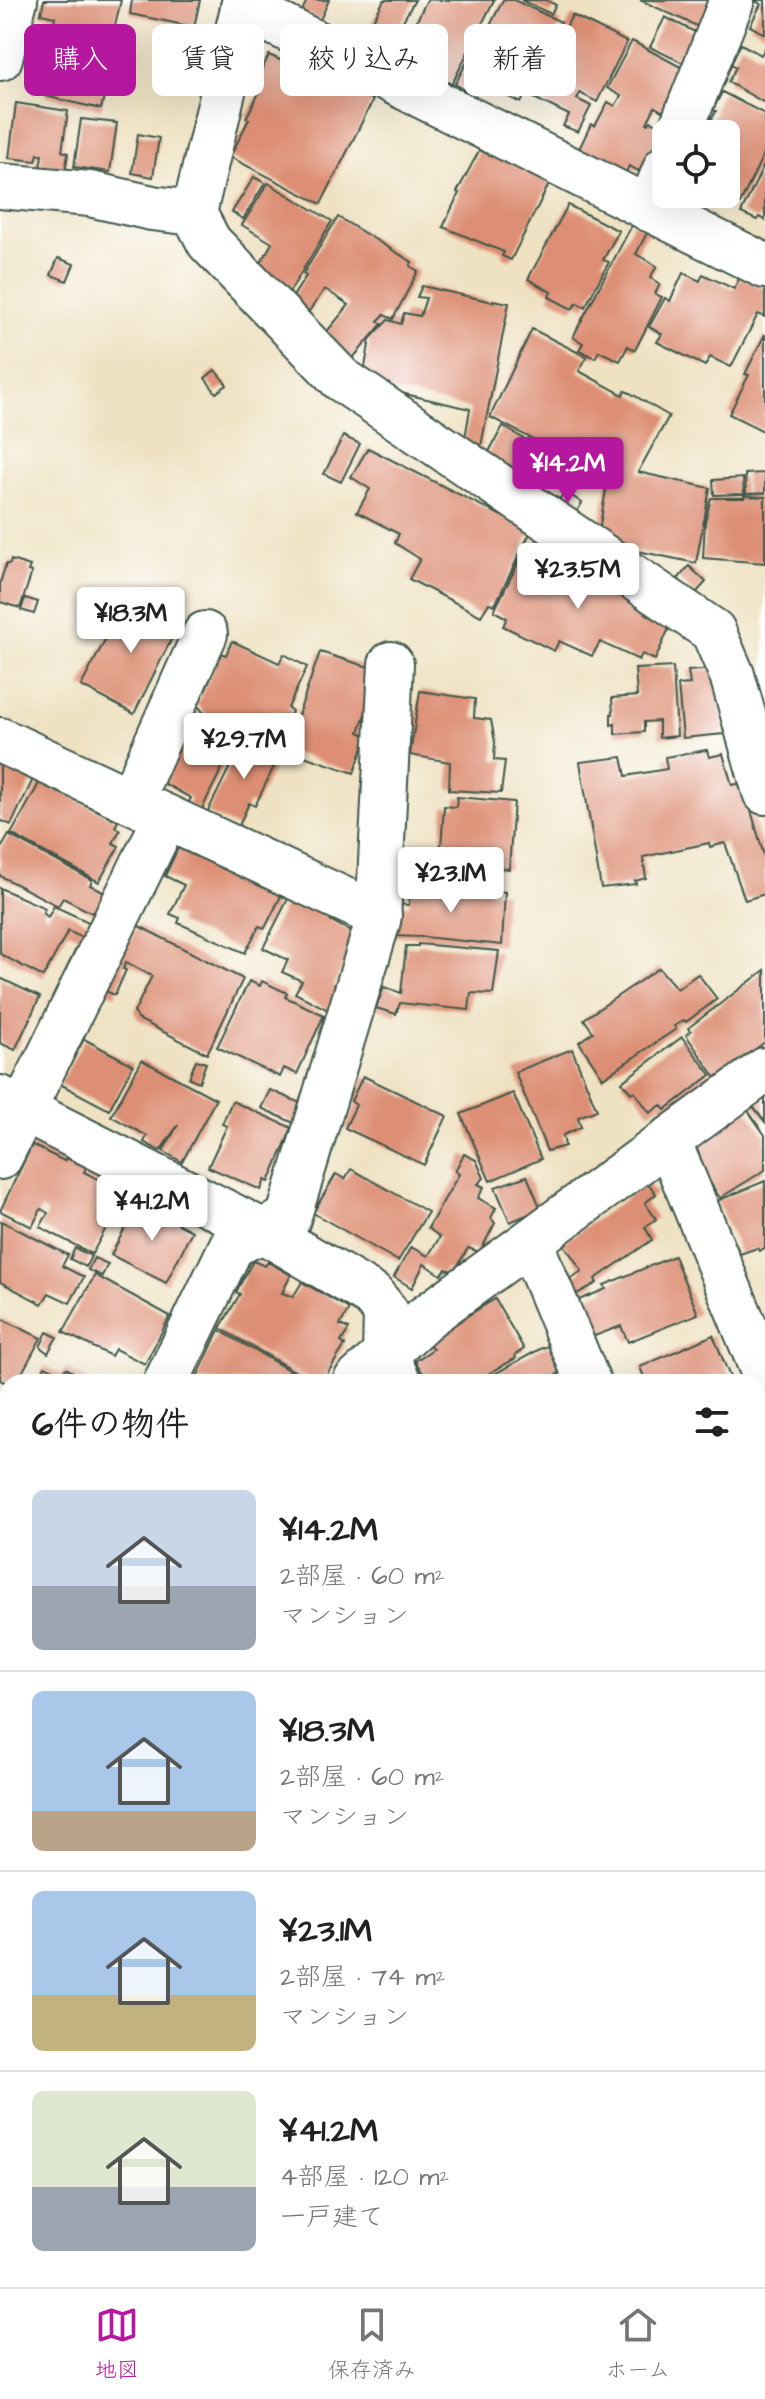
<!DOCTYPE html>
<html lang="ja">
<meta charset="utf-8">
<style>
:root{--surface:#fff;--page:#f6f6f6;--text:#222;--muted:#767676;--line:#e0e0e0;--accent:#b5179e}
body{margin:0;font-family:"Architects Daughter","Klee One",sans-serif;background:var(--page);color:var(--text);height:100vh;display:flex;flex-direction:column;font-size:30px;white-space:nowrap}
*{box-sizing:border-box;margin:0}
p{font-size:26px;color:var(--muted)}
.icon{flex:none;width:44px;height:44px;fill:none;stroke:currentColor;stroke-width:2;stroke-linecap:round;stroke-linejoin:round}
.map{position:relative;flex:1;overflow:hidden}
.details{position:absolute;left:0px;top:1374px;width:766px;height:914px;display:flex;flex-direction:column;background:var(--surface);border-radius:24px 24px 0 0;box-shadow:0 8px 32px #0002}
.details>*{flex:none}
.top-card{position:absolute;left:24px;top:24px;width:718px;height:72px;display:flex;gap:16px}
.tools{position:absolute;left:652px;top:120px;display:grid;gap:16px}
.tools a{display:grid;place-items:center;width:88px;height:88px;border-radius:12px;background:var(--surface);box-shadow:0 8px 32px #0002;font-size:40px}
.price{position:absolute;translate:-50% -68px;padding:0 18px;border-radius:8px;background:#fff;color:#222;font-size:26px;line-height:52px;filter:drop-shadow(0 2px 4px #0008)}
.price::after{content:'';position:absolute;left:50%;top:48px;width:24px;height:18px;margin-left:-12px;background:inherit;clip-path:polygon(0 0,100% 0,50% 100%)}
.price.active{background:var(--accent);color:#fff}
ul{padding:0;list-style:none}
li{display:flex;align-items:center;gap:24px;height:200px;padding:0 32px}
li+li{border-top:2px solid var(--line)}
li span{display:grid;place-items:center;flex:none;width:224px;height:160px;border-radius:12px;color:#555}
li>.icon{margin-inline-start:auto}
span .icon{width:96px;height:96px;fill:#fffc;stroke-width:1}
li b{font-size:34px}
h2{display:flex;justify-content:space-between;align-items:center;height:96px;padding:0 32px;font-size:34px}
.tag{padding:0 28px;border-radius:12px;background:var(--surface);box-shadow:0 8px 32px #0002;font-size:28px;line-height:72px}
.tag.active{background:var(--accent);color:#fff}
.menu{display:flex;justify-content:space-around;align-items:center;height:112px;border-top:2px solid var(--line);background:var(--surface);font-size:22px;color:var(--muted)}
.menu a{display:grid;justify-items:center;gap:4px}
.menu .active{color:var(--accent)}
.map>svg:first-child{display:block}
.green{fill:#91ca7d;stroke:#588458;stroke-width:2}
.building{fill:#dd8f75}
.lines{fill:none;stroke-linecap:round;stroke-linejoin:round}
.street-casing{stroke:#3e5649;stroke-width:48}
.street{stroke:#fff;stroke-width:44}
</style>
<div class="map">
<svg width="765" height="2287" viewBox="0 0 765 2287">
<rect width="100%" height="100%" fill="#fff"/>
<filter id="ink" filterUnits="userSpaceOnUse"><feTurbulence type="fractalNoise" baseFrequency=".0125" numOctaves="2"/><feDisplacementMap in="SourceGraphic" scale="16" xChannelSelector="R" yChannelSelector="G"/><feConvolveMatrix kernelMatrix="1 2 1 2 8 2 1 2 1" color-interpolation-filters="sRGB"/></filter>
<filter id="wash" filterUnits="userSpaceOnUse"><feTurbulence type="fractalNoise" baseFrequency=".006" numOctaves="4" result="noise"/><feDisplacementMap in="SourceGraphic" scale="32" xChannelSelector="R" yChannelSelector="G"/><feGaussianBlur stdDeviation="1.8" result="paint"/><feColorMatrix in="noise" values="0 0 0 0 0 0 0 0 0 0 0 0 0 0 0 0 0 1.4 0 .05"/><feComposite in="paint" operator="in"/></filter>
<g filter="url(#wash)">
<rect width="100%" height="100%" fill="#efe2c3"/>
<!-- green -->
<polygon class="green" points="8,2240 8,2280 27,2280 24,2287 0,2287 0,2241"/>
<g id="blocks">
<!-- building -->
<g class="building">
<polygon points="44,0 121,0 111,43 53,30 55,17 41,14"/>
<polygon points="132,0 200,0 194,27 130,14"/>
<polygon points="307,0 329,0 320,20 302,11"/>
<polygon points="384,0 415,0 385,52 362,41"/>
<polygon points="427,0 494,0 452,84 418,67 436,33 416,22"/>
<polygon points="503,0 514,0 561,22 521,103 476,81 469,92 455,84 470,56 474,57"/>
<polygon points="521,0 546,0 556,5 551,14"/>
<polygon points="640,0 711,0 699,27"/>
<polygon points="753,0 765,0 765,34 750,26 761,4"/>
<polygon points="572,15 627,42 597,102 580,93 577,99 591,106 578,132 563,126 569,115 532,97"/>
<polygon points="665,17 699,34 685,64 650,47"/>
<polygon points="60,34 116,49 101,109 45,96 51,71 39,69 40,63 21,59 26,36 46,40 47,37 59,40"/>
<polygon points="632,41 690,72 667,114 655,107 647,123 649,124 651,121 663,127 643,173 629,166 626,172 579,149 591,124 595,126 608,102 615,106 621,96 607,88"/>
<polygon points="741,44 761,55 765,48 765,103 728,82 736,67 730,63"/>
<polygon points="269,55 293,66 296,61 347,84 346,88 373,100 321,204 230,157 249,119 246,118 260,91 253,87"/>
<polygon points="722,92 765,114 765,151 740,204 721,194 726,194 726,134 704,134 716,111 713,110"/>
<polygon points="16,103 68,111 62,151 68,153 65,173 40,168 42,155 38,154 36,161 9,158"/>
<polygon points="81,119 117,123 110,172 74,167"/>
<polygon points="138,134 159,138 153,177 132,173"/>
<polygon points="480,149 550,182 511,260 502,256 504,252 443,227 459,193 457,192"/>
<polygon points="765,163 765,220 759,217 757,220 741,213"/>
<polygon points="254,177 265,183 243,219 232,212"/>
<polygon points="268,183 332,221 289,293 255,273 272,243 242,225"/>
<polygon points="568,205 619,231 603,260 609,262 585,307 577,303 572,309 549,297 551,292 528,279"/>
<polygon points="338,217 412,262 410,266 418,271 393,319 384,315 378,321 382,324 347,365 319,341 349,305 325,289 305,317 290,301 306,276 303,274"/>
<polygon points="633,223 648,231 636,254 657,266 650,278 660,284 655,294 662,297 635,350 628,346 620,361 599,351 595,358 579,350 583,343 573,337"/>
<polygon points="58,258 74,264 67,281 51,275"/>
<polygon points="683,273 700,281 703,274 734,289 740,277 765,289 765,317 758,314 731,367 710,357 705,366 657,342 662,334 649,327 665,298 670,301"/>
<polygon points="422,286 493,302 493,300 509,303 480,451 464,444 470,409 388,390 363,378 370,339 388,320 401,324 404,313 420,316 426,298 417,297"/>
<polygon points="532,329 587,357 579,371 623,395 625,391 630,393 669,416 638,472 710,488 696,563 618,547 598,537 608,478 490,417"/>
<polygon points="765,334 765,432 729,414 749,375 745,374"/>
<polygon points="215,370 227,385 216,393 205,378"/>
<polygon points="503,426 542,450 522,482 485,459"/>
<polygon points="343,436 360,444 341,482 324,474"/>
<polygon points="368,448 531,531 495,605 489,603 481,616 409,579 420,559 395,543 399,534 357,512 370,489 351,477"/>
<polygon points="765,473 765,493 746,494 745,474"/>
<polygon points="743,478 744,494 714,495 713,480"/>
<polygon points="565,491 582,503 572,519 554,508"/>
<polygon points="744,496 765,497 765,563 703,558 705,522 711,498 744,498"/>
<polygon points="526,547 674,617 655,660 642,654 639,660 600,642 592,656 559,641 554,651 503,626 507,618 494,611"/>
<polygon points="11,560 30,566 28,571 32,572 20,608 0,602 0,583 6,564 10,564"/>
<polygon points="689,566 706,582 695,594 678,579"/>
<polygon points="25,598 38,602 34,614 21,610"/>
<polygon points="126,600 144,610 147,604 180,622 134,714 81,686"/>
<polygon points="232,641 279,663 284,654 307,667 288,708 292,711 278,745 204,713 197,705 220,653 226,655"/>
<polygon points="320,652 375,669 373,690 359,732 367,736 354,773 286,750"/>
<polygon points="673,667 677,736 659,738 659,721 644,722 644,732 615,734 615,724 611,725 611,714 613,714 612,698 637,696 635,669"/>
<polygon points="715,669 719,684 724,734 683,738 678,685 690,684 688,671"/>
<polygon points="420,691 475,699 474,718 491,720 495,742 494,760 505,761 501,793 449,790 450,762 410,755"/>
<polygon points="192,714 238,735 201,811 188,804 191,798 161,782"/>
<polygon points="245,736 281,752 255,806 249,803 238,828 207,813"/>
<polygon points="707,750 709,757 723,754 732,785 743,783 765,859 765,894 745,900 725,843 710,847 709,843 643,857 646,878 635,881 636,884 601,888 580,762 622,757 626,776 667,769 665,757"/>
<polygon points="0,758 36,773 11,825 0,820"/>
<polygon points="41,780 118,821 115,827 120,830 113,843 119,846 99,882 11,834"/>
<polygon points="457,797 514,802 509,869 440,862 444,806 456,807"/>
<polygon points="9,835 92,880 90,885 110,896 98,916 63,898 58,906 0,876 0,850"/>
<polygon points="178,848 197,857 199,853 283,892 265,928 259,926 245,953 178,923 180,918 170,914 184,885 165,876"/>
<polygon points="411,884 505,892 502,945 424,937 391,936 393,904 409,905"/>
<polygon points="0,888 45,908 43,913 48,917 54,906 95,925 87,940 68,931 43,977 0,954"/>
<polygon points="291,893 333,914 330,920 357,935 334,986 342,990 332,1012 295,993 302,981 282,972 288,960 263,948"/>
<polygon points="137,925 243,979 207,1054 138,1019 134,1012 152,976 126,962 123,969 126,970 115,995 105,991"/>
<polygon points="418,944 499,951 493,994 471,993 469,1010 400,1003 396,1014 376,1008 384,987 401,993 406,946 418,946"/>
<polygon points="659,968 677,989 698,974 717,999 686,1022 684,1020 674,1026 676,1029 603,1078 579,1042 593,1032 584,1019"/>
<polygon points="765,970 765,1042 716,1078 686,1035 691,1031 688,1028"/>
<polygon points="0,978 40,997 15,1050 0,1043"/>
<polygon points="249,981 260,986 262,981 287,993 285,997 324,1015 297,1074 284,1068 280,1077 217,1047"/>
<polygon points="682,1037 711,1075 665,1110 661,1105 650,1113 634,1091 631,1093 622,1082"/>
<polygon points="84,1039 133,1065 109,1110 60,1084"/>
<polygon points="572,1049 597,1110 578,1117 581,1127 563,1135 565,1146 547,1151 515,1072"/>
<polygon points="142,1060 216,1099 182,1162 163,1151 178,1125 160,1151 144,1142 147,1136 111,1116"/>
<polygon points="196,1060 206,1063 199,1082 189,1078"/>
<polygon points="363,1076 447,1116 424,1165 345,1128 356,1105 351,1101"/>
<polygon points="270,1090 305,1105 296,1124 261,1108"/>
<polygon points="513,1093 541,1159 490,1181 461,1114"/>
<polygon points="765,1095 765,1122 752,1105"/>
<polygon points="232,1101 292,1128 269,1182 265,1180 261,1190 208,1167 227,1126 222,1124"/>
<polygon points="746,1108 765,1135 765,1170 720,1198 708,1179 696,1146"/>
<polygon points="32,1145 64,1161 66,1158 86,1167 84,1172 125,1193 92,1254 40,1227 48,1213 41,1209 32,1227 0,1211"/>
<polygon points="464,1154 476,1160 484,1178 478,1184 484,1187 478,1198 496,1208 491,1218 495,1223 480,1252 468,1248 454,1272 446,1269 441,1275 424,1264 412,1288 394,1277 411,1247 428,1256 440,1237 428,1228 459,1174 455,1171"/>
<polygon points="351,1169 428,1212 398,1261 313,1213 336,1174 345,1179"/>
<polygon points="527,1176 541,1209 510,1222 495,1187"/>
<polygon points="765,1181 765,1248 759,1251 757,1248 740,1254 717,1201"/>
<polygon points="648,1183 656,1194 645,1203 656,1219 645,1227 652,1240 595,1279 597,1283 573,1296 565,1282 582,1271 563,1243"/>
<polygon points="138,1203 192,1231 166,1283 111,1255"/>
<polygon points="1,1221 68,1255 62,1266 84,1277 70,1303 49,1293 42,1304 0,1282"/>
<polygon points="75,1248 91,1256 86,1267 70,1259"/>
<polygon points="674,1256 698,1314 628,1342 621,1326 589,1338 574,1302 606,1289 604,1285"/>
<polygon points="94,1258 108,1264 102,1276 88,1270"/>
<polygon points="253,1261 265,1266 268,1262 291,1275 282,1293 293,1297 302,1282 349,1309 340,1325 349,1329 341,1342 345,1345 322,1382 313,1382 220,1328 240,1294 236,1292"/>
<polygon points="95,1275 170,1316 145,1364 115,1349 111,1356 63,1332"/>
<polygon points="495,1299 524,1349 515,1355 516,1358 474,1382 429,1382 415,1361 433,1349 426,1341"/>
<polygon points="0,1318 41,1338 17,1382 8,1382 8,1384 0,1380"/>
<polygon points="219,1330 266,1357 309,1382 195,1381"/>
<polygon points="47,1332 57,1337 48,1353 40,1347"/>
<polygon points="713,1335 732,1382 646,1382 640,1367"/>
<polygon points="551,1345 563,1371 556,1375 560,1382 480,1382 540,1349"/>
<polygon points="45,1366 61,1374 66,1368 86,1379 84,1382 37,1382"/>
<polygon points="0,1407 8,1411 8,1418 0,1434"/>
<polygon points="8,1440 8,1512 0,1508 0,1458"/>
<polygon points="765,1473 765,1500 758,1502 758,1475"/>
<polygon points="0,1526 8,1530 8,1549 0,1567"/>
<polygon points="8,1657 8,1691 0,1687 0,1674"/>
<polygon points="0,1731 8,1734 0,1755"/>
<polygon points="0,1836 8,1844 8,1911 0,1921"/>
<polygon points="8,1929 8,1962 0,1955 0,1938"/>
<polygon points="8,1967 8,1989 0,1982 0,1976"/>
<polygon points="0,2002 8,2009 8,2065 0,2074"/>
<polygon points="8,2076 8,2110 0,2119 0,2084"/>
</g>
</g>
</g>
<g filter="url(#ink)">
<use href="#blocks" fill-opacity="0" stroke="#3e5649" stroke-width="2"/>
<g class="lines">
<!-- street casing -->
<g class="street-casing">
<g id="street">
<polyline points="245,0 194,213 209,242 341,379 713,631 732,675 765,792"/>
<polyline points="243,7 765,266"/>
<polyline points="0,58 15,0"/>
<polyline points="679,134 732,0"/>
<polyline points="0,186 90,194 152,208 194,213"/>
<polyline points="649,209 666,167"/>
<polyline points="0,740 379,916"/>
<polyline points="131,800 205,634"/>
<polyline points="0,1098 270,1235 372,1295 386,1312 385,1355 399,1382"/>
<polyline points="668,1140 762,1369"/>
<polyline points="0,1157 166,817"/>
<polyline points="530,1242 588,1382"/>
<polyline points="166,1382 232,1245 288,1219 378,921 391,664"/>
<polyline points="355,1382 425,1318 765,1070"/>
<polyline points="0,1788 8,1779"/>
<polyline points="0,2154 8,2145"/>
<polyline points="629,2280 629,2286"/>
</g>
</g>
<!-- street -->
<use href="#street" class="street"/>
</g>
</g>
</svg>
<div class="tools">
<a><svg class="icon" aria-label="locate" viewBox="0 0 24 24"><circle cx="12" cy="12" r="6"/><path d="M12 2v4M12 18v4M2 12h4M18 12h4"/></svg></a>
</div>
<b class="price active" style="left:568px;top:505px">¥14.2M</b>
<b class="price" style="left:578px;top:611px">¥23.5M</b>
<b class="price" style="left:131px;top:655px">¥18.3M</b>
<b class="price" style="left:244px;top:781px">¥29.7M</b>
<b class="price" style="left:451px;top:915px">¥23.1M</b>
<b class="price" style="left:152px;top:1243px">¥41.2M</b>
<div class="top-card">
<a class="tag active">購入</a>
<a class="tag">賃貸</a>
<a class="tag">絞り込み</a>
<a class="tag">新着</a>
</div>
<section class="details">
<h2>6件の物件<svg class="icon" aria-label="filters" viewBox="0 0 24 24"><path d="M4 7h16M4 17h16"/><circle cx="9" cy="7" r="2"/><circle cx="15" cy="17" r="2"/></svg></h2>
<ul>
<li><span style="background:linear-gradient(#c9d6e8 60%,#9aa5b1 0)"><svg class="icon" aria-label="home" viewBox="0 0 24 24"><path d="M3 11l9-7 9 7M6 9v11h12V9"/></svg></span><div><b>¥14.2M</b><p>2部屋 · 60 m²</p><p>マンション</p></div></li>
<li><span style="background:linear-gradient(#a9c7e8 75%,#b9a48a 0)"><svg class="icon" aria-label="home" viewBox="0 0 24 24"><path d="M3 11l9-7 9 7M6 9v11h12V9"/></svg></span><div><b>¥18.3M</b><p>2部屋 · 60 m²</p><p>マンション</p></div></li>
<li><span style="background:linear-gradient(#a9c7e8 65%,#c2b280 0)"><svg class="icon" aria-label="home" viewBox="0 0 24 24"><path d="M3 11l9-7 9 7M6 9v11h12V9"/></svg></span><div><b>¥23.1M</b><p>2部屋 · 74 m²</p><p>マンション</p></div></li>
<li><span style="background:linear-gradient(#dfe7d0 60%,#9aa5b1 0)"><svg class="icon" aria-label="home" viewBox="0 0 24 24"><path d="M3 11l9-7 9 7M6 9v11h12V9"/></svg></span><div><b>¥41.2M</b><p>4部屋 · 120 m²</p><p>一戸建て</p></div></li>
</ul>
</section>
</div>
<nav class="menu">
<a class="active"><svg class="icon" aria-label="map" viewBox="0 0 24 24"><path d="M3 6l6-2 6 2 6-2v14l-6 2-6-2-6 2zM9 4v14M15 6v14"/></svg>地図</a>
<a><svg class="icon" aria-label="saved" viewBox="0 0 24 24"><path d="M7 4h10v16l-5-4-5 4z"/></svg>保存済み</a>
<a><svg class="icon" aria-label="home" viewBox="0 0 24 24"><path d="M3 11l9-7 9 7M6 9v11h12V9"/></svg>ホーム</a>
</nav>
